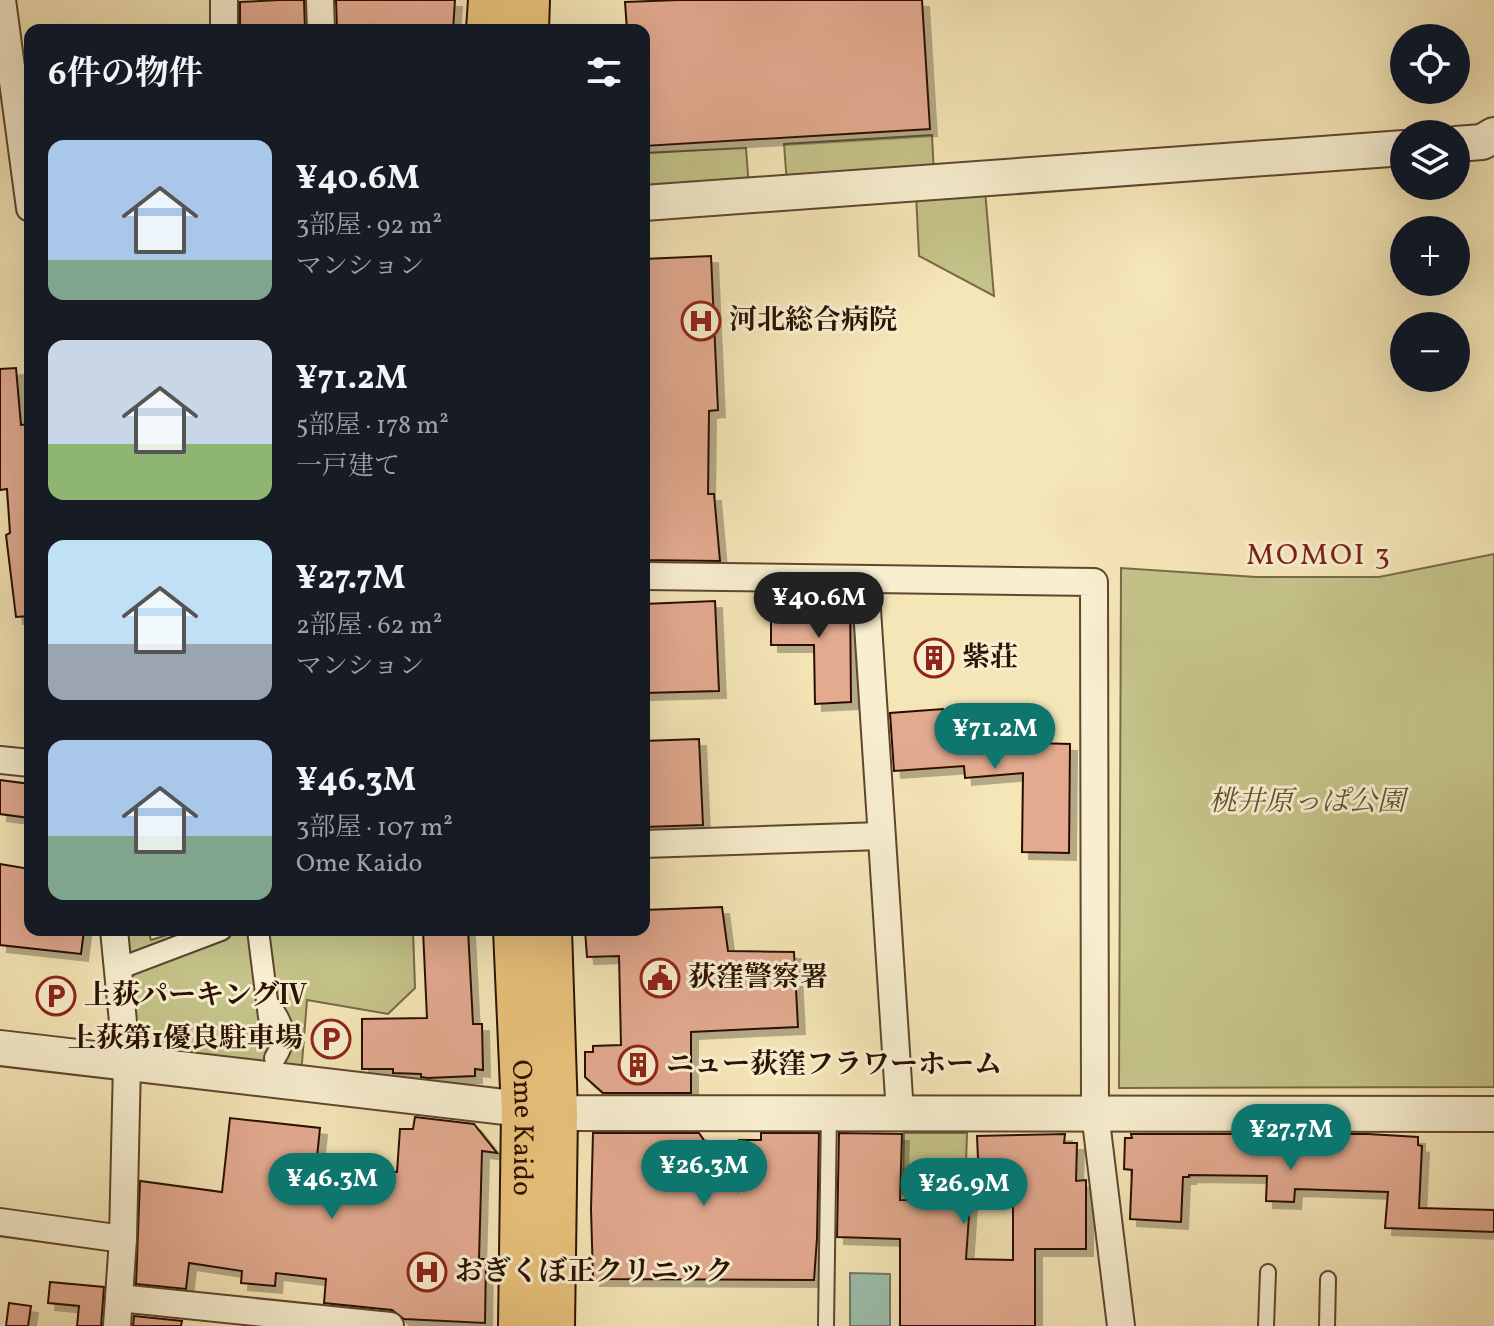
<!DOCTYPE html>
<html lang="ja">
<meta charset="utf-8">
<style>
:root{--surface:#171b24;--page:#242831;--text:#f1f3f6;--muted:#9ea1a6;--accent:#0f766e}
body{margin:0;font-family:Vollkorn,"Noto Serif JP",serif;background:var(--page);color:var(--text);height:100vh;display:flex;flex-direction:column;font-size:30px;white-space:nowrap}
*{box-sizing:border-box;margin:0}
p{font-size:26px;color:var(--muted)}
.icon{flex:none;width:44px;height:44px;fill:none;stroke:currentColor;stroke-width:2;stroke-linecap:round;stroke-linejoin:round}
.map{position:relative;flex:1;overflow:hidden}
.sheet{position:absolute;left:24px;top:24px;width:626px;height:912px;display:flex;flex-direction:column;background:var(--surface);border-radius:16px;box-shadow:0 8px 32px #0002}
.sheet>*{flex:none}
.controls{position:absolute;left:1390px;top:24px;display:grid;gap:16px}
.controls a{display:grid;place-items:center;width:80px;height:80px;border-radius:50%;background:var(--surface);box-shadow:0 8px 32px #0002;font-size:40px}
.price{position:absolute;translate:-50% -68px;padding:0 18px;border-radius:28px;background:var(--accent);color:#fff;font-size:26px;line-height:52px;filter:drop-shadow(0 2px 4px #0008)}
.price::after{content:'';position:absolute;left:50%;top:48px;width:24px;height:18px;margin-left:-12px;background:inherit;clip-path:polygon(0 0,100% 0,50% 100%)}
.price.active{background:#222;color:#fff}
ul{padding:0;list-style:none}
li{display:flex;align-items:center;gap:24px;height:200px;padding:0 24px}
li span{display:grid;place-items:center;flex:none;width:224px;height:160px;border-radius:16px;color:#555}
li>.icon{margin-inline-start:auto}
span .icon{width:96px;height:96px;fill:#fffc;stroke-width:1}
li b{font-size:34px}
h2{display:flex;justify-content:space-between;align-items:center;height:96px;padding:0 24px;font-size:34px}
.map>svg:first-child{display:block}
.green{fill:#c4c389;stroke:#786a46;stroke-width:2}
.water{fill:#9cc0ae;stroke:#6f7a69;stroke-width:2}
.building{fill:#e3aa90;stroke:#2b1102;stroke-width:2;filter:url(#shadow)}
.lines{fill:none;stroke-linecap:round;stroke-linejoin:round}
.service-casing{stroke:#5e462f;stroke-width:18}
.pedestrian-casing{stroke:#5e462f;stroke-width:24}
.minor-casing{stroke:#5e462f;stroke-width:30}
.tertiary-casing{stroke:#5e462f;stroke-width:38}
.primary-casing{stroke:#2b1102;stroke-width:46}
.service{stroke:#f8efd0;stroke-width:14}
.pedestrian{stroke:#f8efd0;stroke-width:20}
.minor{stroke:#f8efd0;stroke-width:26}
.tertiary{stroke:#f8efd0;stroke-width:34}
.primary{stroke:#eac37c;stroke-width:42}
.labels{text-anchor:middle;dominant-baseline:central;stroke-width:6;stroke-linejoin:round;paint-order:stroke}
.poi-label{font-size:28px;font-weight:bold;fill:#2b1102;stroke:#f8efd0;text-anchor:start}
.park-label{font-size:28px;font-style:italic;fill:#614f31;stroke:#f8efd0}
.street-label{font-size:28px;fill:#2b1102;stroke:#f8efd0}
.neighbourhood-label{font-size:30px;letter-spacing:2px;fill:#7a1f14;stroke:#f8efd0}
</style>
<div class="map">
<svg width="1494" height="1326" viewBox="0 0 1494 1326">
<defs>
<filter id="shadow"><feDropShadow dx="7" dy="7" stdDeviation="0" flood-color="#0004"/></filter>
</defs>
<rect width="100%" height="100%" fill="#f5e6b7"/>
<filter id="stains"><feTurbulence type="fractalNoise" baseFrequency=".0025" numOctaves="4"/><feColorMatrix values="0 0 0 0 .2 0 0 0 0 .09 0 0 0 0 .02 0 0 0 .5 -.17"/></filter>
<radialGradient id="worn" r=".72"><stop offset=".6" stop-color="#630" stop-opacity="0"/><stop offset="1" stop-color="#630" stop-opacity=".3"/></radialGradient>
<!-- green -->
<g class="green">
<polygon points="932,135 934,176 787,184 784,144"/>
<polygon points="746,148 749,189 644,195 644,153"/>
<polygon points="985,190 994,296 919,256 916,194"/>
<polygon points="1494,554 1494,1087 1119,1088 1121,568 1256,577 1379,577"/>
<polygon points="125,930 148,930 151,940 183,930 413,930 415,988 388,1014 307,1000 301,1075 139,1043"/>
<polygon points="904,1133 967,1133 965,1193 903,1194"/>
</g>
<!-- water -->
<polygon class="water" points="850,1273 890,1274 890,1326 850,1326"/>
<!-- building -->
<g class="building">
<polygon points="280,0 304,0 305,30 240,30 240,2"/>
<polygon points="336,0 455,0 453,30 337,30"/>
<polygon points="678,0 922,0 930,129 644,146 644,30 627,30 625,2"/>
<polygon points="711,256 718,410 709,411 708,494 714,494 720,561 644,560 644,259"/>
<polygon points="16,368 21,425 30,424 30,474 27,474 30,500 30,616 16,617 6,535 10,533 7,489 0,490 0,369"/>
<polygon points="850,595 851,702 815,704 814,645 771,645 771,599"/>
<polygon points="715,601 719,691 644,693 644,604"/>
<polygon points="943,709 942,739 995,735 996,742 1070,744 1069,853 1022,852 1023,773 965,778 964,766 894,771 890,713"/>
<polygon points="699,739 703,825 644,827 644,741"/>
<polygon points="0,780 30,784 30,818 0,814"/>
<polygon points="0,864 30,869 30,930 84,930 81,954 0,945"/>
<polygon points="722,907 728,951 794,952 798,1027 691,1032 691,1093 603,1093 585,1077 585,1052 593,1052 593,1046 621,1045 619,956 587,957 585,930 644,930 644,910"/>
<polygon points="423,930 468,930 473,1024 482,1024 483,1070 475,1069 475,1076 428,1078 421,1077 421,1074 393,1073 393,1069 362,1069 362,1019 427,1018"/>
<polygon points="415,1117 474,1124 497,1153 482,1151 479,1259 486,1259 485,1323 404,1319 392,1310 324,1303 326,1279 276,1273 275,1286 241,1283 242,1271 189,1263 186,1289 136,1284 140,1181 222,1192 230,1118 320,1128 317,1157 345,1157 345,1171 397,1172 400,1129 413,1129"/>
<polygon points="593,1133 699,1133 738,1190 739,1140 761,1140 761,1133 819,1133 817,1238 814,1280 593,1279 591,1209"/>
<polygon points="839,1133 902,1134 900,1200 970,1201 966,1259 1013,1260 1013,1179 979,1181 977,1136 1065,1134 1064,1143 1077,1143 1076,1181 1086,1180 1086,1249 1035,1249 1035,1326 900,1326 900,1239 837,1237"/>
<polygon points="1131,1134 1368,1134 1418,1137 1418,1145 1422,1146 1419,1208 1494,1210 1494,1232 1385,1228 1388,1192 1295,1189 1294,1202 1266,1201 1267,1176 1189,1175 1189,1177 1183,1177 1181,1222 1130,1219 1132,1170 1124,1169 1125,1138 1132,1138"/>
<polygon points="50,1282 104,1287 101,1326 77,1326 79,1306 48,1303"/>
<polygon points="9,1303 31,1306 28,1326 6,1326"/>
<polygon points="134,1316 182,1321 181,1326 133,1326"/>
</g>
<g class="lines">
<!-- service casing -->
<g class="service-casing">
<g id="service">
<polyline points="826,1325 829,1113"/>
<polyline points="1266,1326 1268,1272"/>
<polyline points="1327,1326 1328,1279"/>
</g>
</g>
<!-- pedestrian casing -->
<g class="pedestrian-casing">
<g id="pedestrian">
<polyline points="258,930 269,1017"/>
<polyline points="118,969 221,930"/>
<path d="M 267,1003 C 283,1021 289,1037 275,1058"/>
</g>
</g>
<!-- minor casing -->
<g class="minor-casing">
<g id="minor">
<polyline points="2,0 30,208"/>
<polyline points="320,0 321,30"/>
<polyline points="224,30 224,0"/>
<polyline points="644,576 1094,582 1095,1113 1121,1326"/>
<polyline points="865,579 900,1113"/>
<polyline points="0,760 30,763"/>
<polyline points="644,844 881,836"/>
<polyline points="114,930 127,1063 123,1239 117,1326"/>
<polyline points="0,1222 123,1239"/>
<polyline points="119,1298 390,1326"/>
</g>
</g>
<!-- tertiary casing -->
<g class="tertiary-casing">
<g id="tertiary">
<polyline points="1456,144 1482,142 1494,135"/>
<polyline points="644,203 1404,148"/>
<polyline points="0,1048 556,1113 1494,1114"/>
</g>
</g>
<!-- primary casing -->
<g class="primary-casing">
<g id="primary">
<polyline points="488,30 490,0"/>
<polyline points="527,30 528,0"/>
<path id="s1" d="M 515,930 L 523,1111 L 520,1326"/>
<polyline points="550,930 556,1113 553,1326"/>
</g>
</g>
<!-- service -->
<use href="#service" class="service"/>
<!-- pedestrian -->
<use href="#pedestrian" class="pedestrian"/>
<!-- minor -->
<use href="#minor" class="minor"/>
<!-- tertiary -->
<use href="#tertiary" class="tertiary"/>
<!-- primary -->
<use href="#primary" class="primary"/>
</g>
<!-- icons -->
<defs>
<g id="hospital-ring" transform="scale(2)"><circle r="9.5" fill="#f8efd0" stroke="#8f2418" stroke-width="1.5"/><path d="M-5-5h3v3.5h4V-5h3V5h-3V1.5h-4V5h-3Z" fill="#8f2418"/></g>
<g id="building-ring" transform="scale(2)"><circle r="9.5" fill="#f8efd0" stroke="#8f2418" stroke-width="1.5"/><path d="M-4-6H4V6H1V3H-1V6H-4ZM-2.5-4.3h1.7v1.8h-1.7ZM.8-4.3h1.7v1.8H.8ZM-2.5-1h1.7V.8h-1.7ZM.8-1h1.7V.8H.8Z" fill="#8f2418"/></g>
<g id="civic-ring" transform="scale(2)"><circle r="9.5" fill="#f8efd0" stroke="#8f2418" stroke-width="1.5"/><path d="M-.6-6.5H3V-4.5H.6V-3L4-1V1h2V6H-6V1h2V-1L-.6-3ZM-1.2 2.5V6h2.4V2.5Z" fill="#8f2418"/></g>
<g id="parking-ring" transform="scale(2)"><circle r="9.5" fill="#f8efd0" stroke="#8f2418" stroke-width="1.5"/><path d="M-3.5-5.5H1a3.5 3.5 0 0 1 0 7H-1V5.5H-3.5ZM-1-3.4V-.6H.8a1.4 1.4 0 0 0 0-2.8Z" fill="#8f2418"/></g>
</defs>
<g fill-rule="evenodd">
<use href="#hospital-ring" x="701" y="321"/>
<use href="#building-ring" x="934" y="658"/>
<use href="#civic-ring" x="660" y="978"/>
<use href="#parking-ring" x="56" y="996"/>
<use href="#parking-ring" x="331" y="1039"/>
<use href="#building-ring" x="638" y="1065"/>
<use href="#hospital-ring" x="427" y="1272"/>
</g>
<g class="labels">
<!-- poi labels -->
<g class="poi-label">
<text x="729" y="321">河北総合病院</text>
<text x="962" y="658">紫荘</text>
<text x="688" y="978">荻窪警察署</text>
<text x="84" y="996">上荻パーキングⅣ</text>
<text x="303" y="1039" text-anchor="end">上荻第1優良駐車場</text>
<text x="666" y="1065">ニュー荻窪フラワーホーム</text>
<text x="455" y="1272">おぎくぼ正クリニック</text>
</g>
<!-- park labels -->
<g class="park-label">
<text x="1307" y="802">桃井原っぱ公園</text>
</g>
<!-- street labels -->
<g class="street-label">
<text stroke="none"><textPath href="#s1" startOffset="198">Ome Kaido</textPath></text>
</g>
<!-- neighbourhood labels -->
<g class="neighbourhood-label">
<text x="1319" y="556">MOMOI 3</text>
</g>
</g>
<rect width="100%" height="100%" filter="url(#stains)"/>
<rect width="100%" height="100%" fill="url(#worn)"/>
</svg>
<div class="controls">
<a><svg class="icon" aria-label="locate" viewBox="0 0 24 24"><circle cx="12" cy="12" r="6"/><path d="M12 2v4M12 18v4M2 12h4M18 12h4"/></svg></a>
<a><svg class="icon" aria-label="layers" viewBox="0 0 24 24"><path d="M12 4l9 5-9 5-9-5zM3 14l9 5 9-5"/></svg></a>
<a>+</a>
<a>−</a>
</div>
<b class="price active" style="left:819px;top:640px">¥40.6M</b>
<b class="price" style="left:995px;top:771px">¥71.2M</b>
<b class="price" style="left:1291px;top:1172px">¥27.7M</b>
<b class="price" style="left:704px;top:1208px">¥26.3M</b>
<b class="price" style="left:332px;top:1221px">¥46.3M</b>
<b class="price" style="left:964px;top:1226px">¥26.9M</b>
<section class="sheet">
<h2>6件の物件<svg class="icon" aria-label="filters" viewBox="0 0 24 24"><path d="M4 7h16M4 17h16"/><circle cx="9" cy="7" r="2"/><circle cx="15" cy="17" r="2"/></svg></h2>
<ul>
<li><span style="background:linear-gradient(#a9c7e8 75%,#7fa58c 0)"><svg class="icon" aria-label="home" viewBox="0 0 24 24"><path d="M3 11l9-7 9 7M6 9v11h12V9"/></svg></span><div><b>¥40.6M</b><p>3部屋 · 92 m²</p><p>マンション</p></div></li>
<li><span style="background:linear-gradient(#c9d6e8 65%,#8fb573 0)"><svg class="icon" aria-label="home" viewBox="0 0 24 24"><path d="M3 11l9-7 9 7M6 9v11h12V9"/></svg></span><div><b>¥71.2M</b><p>5部屋 · 178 m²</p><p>一戸建て</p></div></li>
<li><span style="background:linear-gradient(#bfe0f5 65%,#9aa5b1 0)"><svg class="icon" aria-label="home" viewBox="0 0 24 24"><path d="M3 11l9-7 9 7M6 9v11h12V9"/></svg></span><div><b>¥27.7M</b><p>2部屋 · 62 m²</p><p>マンション</p></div></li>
<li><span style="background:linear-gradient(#a9c7e8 60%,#7fa58c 0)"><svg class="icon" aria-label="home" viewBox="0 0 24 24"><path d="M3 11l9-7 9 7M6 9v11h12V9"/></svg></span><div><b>¥46.3M</b><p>3部屋 · 107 m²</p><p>Ome Kaido</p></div></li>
</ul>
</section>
</div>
